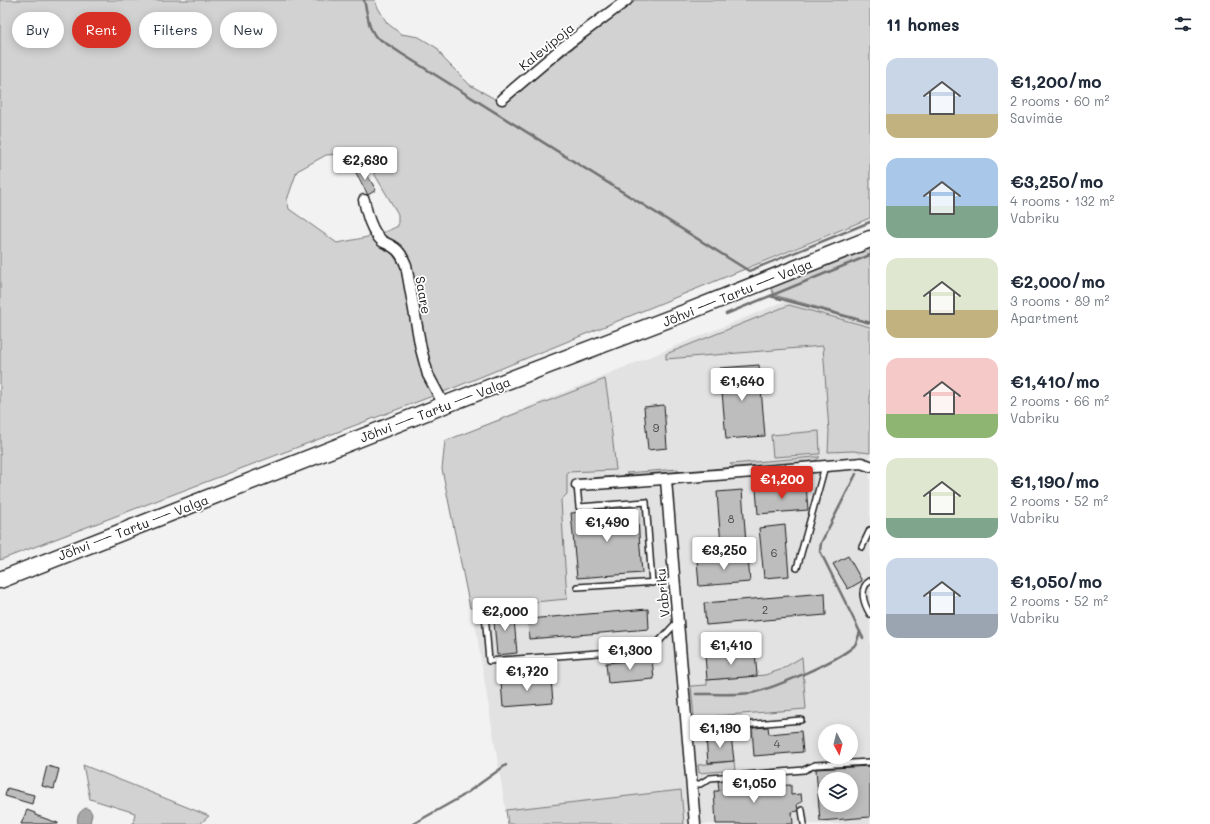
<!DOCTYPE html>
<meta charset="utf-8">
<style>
:root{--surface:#fff;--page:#f6f6f7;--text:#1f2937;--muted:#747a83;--accent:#d93025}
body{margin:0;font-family:Mali,sans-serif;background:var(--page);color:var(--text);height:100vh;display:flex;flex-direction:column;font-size:15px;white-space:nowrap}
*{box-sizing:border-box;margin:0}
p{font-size:13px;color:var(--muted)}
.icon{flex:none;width:22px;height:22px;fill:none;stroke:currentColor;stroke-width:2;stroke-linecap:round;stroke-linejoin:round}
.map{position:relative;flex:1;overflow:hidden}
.panel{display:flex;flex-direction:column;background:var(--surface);width:340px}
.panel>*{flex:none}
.banner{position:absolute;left:12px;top:12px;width:380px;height:36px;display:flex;gap:8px}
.needle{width:26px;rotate:173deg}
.fabs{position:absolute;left:818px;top:724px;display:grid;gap:8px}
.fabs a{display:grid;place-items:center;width:40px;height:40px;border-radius:50%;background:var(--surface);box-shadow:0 2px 10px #0003;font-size:20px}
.price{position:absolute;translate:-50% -34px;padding:0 9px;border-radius:4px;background:#fff;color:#222;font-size:13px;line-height:26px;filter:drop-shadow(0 1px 2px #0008)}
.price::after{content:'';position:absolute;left:50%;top:24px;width:12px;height:9px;margin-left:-6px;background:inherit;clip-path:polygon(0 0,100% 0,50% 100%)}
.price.on{background:var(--accent);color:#fff}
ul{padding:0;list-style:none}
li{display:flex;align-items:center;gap:12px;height:100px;padding:0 16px}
li span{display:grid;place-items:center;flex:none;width:112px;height:80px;border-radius:12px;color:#555}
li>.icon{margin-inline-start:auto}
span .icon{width:48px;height:48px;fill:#fffc;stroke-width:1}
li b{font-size:17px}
h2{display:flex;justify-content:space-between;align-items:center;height:48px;padding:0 16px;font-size:17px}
.tag{padding:0 14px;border-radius:18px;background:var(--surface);box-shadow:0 2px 10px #0003;font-size:14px;line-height:36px}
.tag.on{background:var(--accent);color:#fff}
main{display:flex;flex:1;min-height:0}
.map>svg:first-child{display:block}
.built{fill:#e2e2e2;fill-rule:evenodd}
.green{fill:#d2d2d2;stroke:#777;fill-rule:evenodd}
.water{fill:#a8a8a8;stroke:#707070}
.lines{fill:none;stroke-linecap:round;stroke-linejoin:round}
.stream{stroke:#707070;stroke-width:2.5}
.building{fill:#bdbdbd;stroke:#1c1c1c;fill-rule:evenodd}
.service-casing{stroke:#1c1c1c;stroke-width:8}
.minor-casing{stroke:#1c1c1c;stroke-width:13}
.trunk-casing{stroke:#1c1c1c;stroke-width:19}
.service{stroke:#fff;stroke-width:5}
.minor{stroke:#fff;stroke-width:10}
.trunk{stroke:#fff;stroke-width:16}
.labels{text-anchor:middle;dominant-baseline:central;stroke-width:3.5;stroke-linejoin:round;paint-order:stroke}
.number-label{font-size:11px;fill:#444}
.street-label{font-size:13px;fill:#1c1c1c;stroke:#fff}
</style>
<main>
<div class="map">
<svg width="870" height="824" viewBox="0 0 870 824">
<rect width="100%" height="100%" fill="#f2f2f2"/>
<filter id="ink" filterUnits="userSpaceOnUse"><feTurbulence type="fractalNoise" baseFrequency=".025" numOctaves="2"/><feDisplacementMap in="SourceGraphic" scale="8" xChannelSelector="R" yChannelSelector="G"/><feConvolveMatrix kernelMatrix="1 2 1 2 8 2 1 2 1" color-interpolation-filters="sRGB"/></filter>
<g filter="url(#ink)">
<!-- built -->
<path class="built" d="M 790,299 L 870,323 L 870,824 L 508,824 L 445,441 ZM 825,731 L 851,731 L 851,757 L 825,757 ZM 825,779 L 851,779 L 851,805 L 825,805 Z"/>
<!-- green -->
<g class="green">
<path d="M 0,0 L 375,0 L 377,6 L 387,23 L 401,34 L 419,37 L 437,48 L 444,59 L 470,85 L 502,103 L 635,0 L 870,0 L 870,218 L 451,389 L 0,560 ZM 342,154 L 365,158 L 398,214 L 398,226 C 379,236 358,239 337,243 L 289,209 L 287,200 L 297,171 L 326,155 Z"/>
<polygon points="870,249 870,322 774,295 771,288"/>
<polygon points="789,305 870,327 870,453 853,451 828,452 829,431 823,346 666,359 666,354"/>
<polygon points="605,379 608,398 616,470 567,472 567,494 561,500 567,599 470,608 442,469 445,441"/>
<polygon points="819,431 820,454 773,457 771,435"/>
<polygon points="815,457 820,457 815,461 735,468 730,464"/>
<polygon points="678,469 678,472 632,476 628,475 626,473"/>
<polygon points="802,657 806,709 715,716 715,725 695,727 691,686 707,685 707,680 765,675 780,670"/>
<polygon points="734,761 735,770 699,773 698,765"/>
<polygon points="83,765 209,816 200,824 133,824 135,813 90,799"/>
<polygon points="681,790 684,824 508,824 506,810"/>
</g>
<!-- water -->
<path class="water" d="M 86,808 L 90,810 L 92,814 L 90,823 L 78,824 C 76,818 79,811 86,808 Z"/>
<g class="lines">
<!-- stream -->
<g class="stream">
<polyline points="364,0 370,27 375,36 402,54 749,271 870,222"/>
<polyline points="770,296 870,323"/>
<polyline points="726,314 870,255"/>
<polyline points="856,474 821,543 820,551 863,638"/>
<path d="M 696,694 C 714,694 733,695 751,693 C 772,689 838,661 854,646 C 857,643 858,637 860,632"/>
<polyline points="413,824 461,797 506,765"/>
</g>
</g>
<!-- building -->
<g class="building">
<polygon points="362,166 376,190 368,195 355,171"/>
<polygon points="759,365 765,436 726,439 720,368"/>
<polygon points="664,405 667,448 648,450 644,407"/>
<polygon points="806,485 808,510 758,514 756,489"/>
<polygon points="742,490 746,543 721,545 717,492"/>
<polygon points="637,508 642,573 577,578 571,513"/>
<polygon points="785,525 789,576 764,578 759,528"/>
<polygon points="748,556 750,582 699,586 697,560"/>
<polygon points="848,556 862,581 848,589 833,564"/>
<polygon points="825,593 826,615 706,625 704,603"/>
<polygon points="513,608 517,653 497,655 493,610"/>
<polygon points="648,609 649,629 529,639 528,619"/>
<polygon points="755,651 757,676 707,680 705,655"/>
<polygon points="652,659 654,679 608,683 606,663"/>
<polygon points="551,678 553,703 503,707 501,682"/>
<polygon points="768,727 769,734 801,731 803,752 754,756 752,728"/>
<polygon points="731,735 734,761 708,763 706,737"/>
<polygon points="47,766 59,769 54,789 42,786"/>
<path d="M 870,766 L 870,817 L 820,821 L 816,769 ZM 825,779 L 851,779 L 851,805 L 825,805 Z"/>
<polygon points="748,779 749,787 791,785 791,795 801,794 802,802 797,804 798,811 792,812 793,824 716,824 714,791 719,791 718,781"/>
<polygon points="7,788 34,795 32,804 5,796"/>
<polygon points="27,810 35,813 35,815 58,823 58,824 21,824"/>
</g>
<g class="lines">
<!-- service casing -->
<g class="service-casing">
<g id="service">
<polyline points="577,485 579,507 646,502 652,583"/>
<polyline points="862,547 870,530"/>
<polyline points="797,568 825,466"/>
<path d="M 870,581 C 858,588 864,604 870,614"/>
<polyline points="577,587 674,581"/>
<polyline points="485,614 489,661 652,649 677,622"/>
<polyline points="687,730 801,720"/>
<polyline points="692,784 700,784 710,778 804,770 815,765 870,762"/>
<polyline points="802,810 804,824"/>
</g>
</g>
<!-- minor casing -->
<g class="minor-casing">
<g id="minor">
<polyline points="502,99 562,48 627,0"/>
<path d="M 364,200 C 367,214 371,231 382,241 C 385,243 389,244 393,247 C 400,251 403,258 406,265 L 421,349 L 428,375 L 444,405"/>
<polyline points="666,480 695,824"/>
<path d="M 577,485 C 672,479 766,471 861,463 L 870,466"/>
</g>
</g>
<!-- trunk casing -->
<g class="trunk-casing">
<polyline id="trunk" points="0,580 444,405 687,312 870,239"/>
</g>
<!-- service -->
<use href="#service" class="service"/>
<!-- minor -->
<use href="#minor" class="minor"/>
<!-- trunk -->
<use href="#trunk" class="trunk"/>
</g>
</g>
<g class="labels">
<!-- number labels -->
<g class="number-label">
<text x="656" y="427">9</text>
<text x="731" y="518">8</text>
<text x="774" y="552">6</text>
<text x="765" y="609">2</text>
<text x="777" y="743">4</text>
</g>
<!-- street labels -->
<g class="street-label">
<text transform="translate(546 46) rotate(-39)">Kalevipoja</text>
<text transform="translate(737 292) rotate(-22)">Jõhvi — Tartu — Valga</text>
<text transform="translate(424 295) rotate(80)">Saare</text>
<text transform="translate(435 409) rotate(-21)">Jõhvi — Tartu — Valga</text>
<text transform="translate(133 527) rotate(-21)">Jõhvi — Tartu — Valga</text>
<text transform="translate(662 593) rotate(-95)">Vabriku</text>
</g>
</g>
</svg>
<div class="fabs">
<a><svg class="needle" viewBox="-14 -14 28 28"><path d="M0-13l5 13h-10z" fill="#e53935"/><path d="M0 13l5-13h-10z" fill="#747a83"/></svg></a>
<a><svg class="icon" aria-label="layers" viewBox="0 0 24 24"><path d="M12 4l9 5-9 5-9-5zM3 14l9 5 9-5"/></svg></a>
</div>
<b class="price" style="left:365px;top:181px">€2,630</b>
<b class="price" style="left:742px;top:402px">€1,640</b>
<b class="price on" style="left:782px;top:500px">€1,200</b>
<b class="price" style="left:607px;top:543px">€1,490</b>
<b class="price" style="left:724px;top:571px">€3,250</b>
<b class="price" style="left:505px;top:632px">€2,000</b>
<b class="price" style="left:731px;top:666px">€1,410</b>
<b class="price" style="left:630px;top:671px">€1,300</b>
<b class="price" style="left:527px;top:692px">€1,720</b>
<b class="price" style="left:720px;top:749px">€1,190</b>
<b class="price" style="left:754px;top:804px">€1,050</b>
<div class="banner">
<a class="tag">Buy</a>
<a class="tag on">Rent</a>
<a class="tag">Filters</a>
<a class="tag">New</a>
</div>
</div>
<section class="panel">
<h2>11 homes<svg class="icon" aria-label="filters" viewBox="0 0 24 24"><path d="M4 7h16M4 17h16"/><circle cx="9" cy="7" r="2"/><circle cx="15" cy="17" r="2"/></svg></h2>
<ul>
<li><span style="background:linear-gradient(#c9d6e8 70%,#c2b280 0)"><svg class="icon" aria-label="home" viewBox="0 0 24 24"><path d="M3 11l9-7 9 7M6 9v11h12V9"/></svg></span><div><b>€1,200/mo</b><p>2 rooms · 60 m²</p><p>Savimäe</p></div></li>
<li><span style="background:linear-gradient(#a9c7e8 60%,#7fa58c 0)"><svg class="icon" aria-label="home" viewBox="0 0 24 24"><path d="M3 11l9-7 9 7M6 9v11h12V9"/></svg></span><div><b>€3,250/mo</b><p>4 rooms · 132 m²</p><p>Vabriku</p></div></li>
<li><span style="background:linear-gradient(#dfe7d0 65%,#c2b280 0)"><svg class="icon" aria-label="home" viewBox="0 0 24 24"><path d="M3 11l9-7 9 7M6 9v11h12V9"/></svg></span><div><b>€2,000/mo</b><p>3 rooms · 89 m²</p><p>Apartment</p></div></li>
<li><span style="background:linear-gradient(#f6c9c9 70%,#8fb573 0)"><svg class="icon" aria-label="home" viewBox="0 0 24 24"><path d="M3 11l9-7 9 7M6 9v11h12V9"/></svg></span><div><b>€1,410/mo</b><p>2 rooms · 66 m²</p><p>Vabriku</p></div></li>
<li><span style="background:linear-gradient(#dfe7d0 75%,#7fa58c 0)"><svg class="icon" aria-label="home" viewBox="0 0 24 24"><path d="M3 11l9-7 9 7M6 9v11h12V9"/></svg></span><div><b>€1,190/mo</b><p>2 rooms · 52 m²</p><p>Vabriku</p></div></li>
<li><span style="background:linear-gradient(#c9d6e8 70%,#9aa5b1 0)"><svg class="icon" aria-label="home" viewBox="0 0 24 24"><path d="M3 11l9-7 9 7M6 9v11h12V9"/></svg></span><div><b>€1,050/mo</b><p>2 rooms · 52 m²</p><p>Vabriku</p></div></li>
</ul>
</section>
</main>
